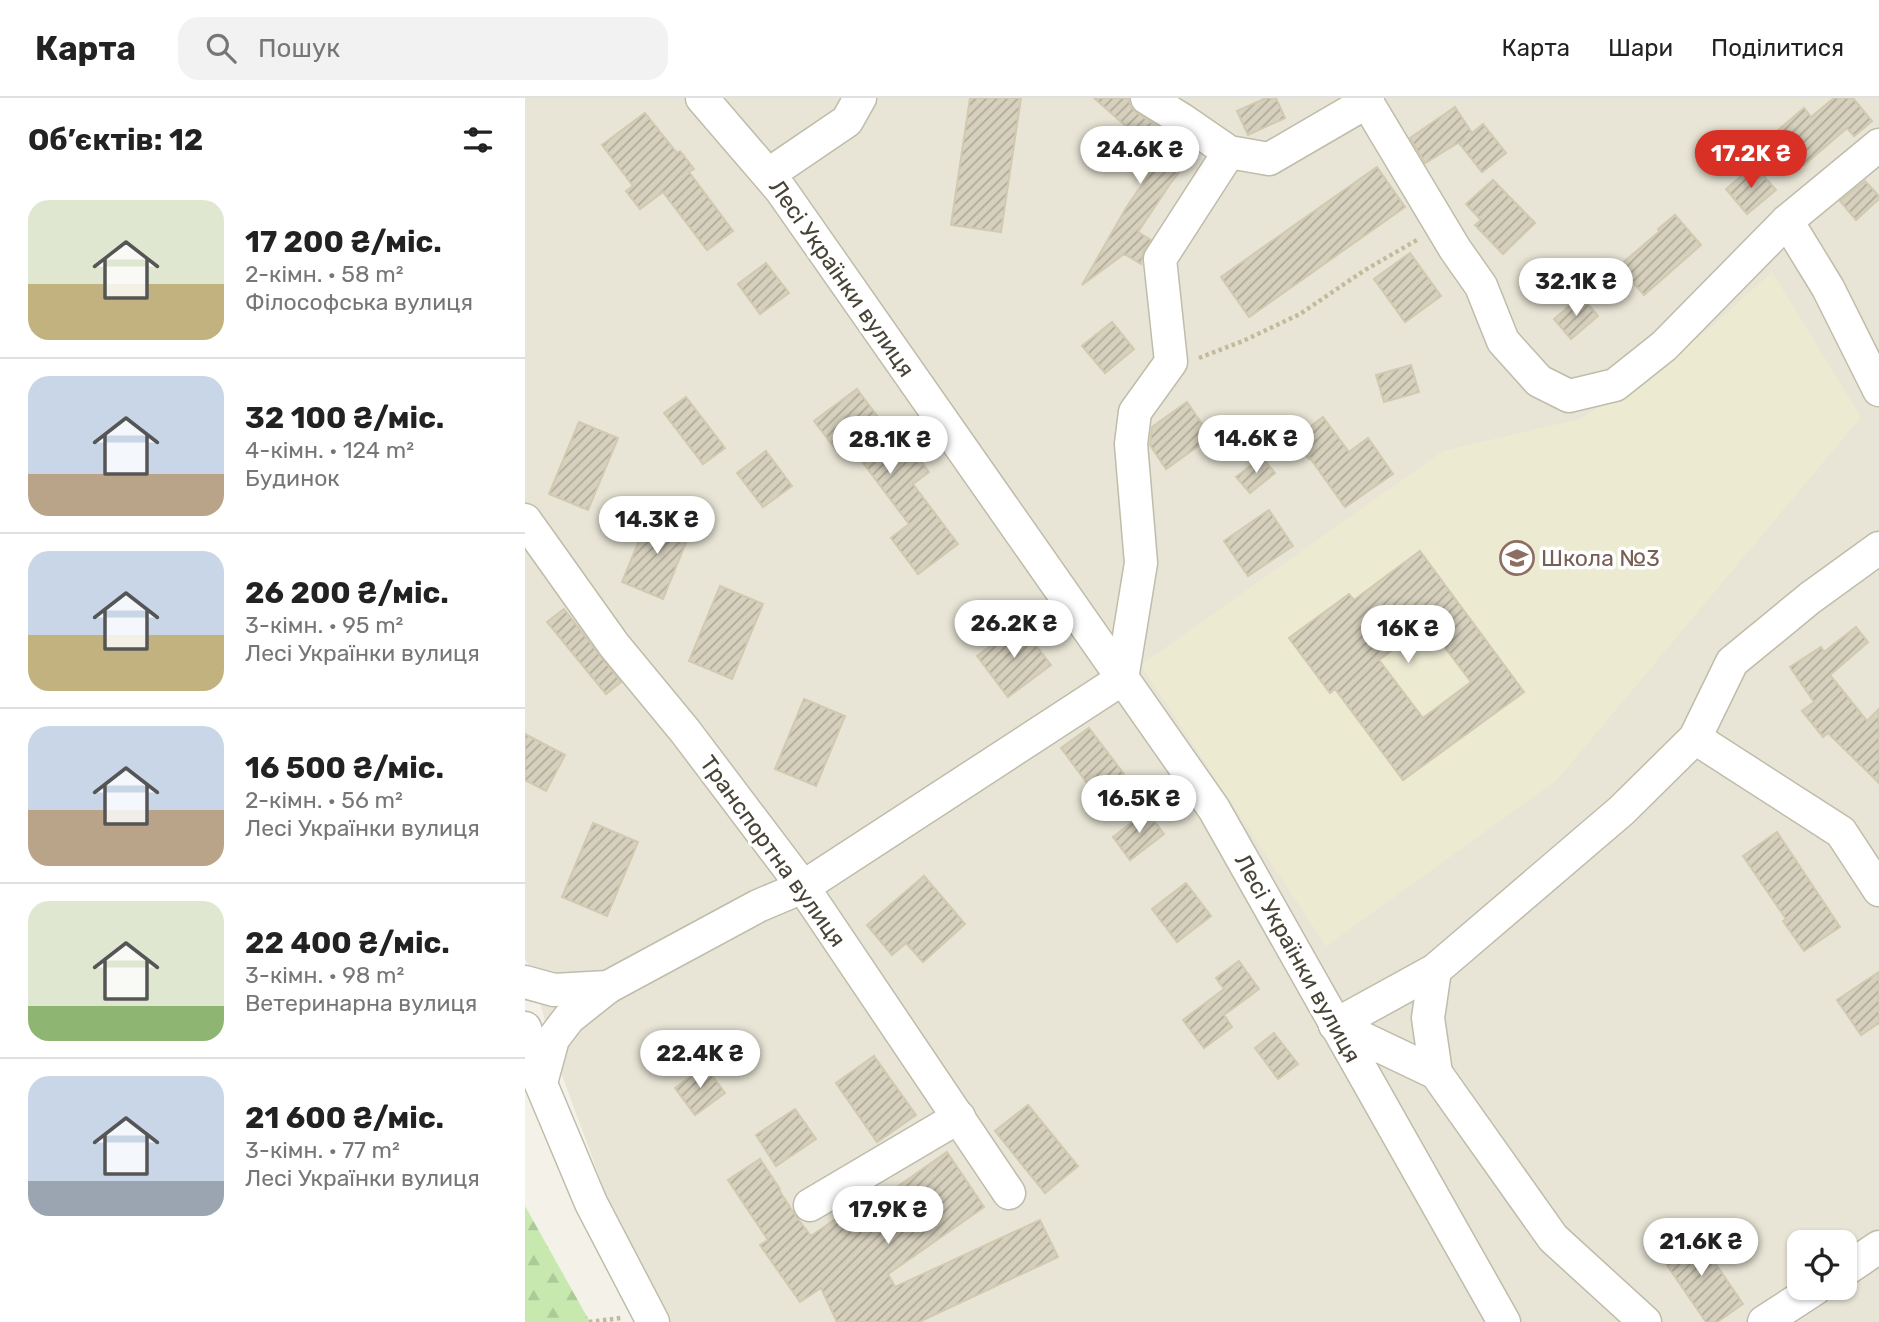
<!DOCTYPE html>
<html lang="uk">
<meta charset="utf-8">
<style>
:root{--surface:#fff;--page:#f2f2f2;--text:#222;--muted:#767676;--line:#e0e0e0;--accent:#d93025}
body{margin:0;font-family:Rubik,sans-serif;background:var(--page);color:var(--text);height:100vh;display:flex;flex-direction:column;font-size:26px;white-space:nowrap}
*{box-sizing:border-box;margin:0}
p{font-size:23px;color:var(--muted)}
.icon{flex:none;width:38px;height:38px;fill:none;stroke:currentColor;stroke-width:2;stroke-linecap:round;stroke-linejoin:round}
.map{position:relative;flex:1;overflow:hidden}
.drawer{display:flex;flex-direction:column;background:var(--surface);width:525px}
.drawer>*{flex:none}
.tools{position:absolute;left:1262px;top:1132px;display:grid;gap:14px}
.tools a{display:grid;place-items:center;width:70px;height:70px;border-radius:14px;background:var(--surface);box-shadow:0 2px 5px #0004;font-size:35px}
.price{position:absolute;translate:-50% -60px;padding:0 16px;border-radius:24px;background:#fff;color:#222;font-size:23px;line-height:46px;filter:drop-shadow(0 2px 4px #0008)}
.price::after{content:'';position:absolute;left:50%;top:42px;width:21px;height:16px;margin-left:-10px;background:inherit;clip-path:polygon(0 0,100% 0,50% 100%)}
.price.active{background:var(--accent);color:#fff}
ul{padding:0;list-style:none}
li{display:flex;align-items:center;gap:21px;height:175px;padding:0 28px}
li+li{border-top:2px solid var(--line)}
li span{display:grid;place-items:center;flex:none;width:196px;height:140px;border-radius:21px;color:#555}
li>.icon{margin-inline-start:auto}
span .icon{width:84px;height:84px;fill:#fffc;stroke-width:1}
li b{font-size:30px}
h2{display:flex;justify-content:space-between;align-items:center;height:84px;padding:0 28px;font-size:30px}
header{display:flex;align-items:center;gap:42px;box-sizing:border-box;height:98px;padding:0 35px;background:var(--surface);border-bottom:2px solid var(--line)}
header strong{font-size:33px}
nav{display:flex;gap:38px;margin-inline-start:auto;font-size:24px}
.search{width:490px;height:63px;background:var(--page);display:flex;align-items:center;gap:18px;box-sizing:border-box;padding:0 24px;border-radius:21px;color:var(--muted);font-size:26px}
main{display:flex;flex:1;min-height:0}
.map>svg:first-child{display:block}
.residential{fill:#e8e5d6;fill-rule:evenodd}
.education{fill:#edead2}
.forest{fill:url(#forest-firs)}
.building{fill:url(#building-hatch);stroke:#d1c9b0;stroke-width:2;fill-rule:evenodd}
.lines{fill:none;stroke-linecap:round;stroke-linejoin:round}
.minor-casing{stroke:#c0bcaa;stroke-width:35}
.path{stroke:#c2ba9b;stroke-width:4.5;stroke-dasharray:3.5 3.5;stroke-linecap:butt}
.minor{stroke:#fff;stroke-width:32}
.labels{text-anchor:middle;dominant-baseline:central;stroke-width:7;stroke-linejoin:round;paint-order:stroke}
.street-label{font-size:23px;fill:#484336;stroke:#fff}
.education-label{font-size:23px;fill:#785e54;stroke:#fff;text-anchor:start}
</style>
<header>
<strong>Карта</strong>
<div class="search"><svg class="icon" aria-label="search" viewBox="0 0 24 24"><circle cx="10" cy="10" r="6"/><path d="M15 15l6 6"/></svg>Пошук</div>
<nav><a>Карта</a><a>Шари</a><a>Поділитися</a></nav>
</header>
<main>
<section class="drawer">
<h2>Об’єктів: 12<svg class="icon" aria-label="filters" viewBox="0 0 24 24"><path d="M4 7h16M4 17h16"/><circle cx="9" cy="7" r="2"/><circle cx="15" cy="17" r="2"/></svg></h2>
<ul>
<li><span style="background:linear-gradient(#dfe7d0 60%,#c2b280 0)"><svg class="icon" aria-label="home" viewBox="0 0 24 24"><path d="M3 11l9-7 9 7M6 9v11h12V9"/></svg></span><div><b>17 200 ₴/міс.</b><p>2-кімн. · 58 m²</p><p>Філософська вулиця</p></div></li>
<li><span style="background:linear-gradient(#c9d6e8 70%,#b9a48a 0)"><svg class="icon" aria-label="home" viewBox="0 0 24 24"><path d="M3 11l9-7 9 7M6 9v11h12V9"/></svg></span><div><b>32 100 ₴/міс.</b><p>4-кімн. · 124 m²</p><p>Будинок</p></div></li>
<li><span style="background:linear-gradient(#c9d6e8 60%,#c2b280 0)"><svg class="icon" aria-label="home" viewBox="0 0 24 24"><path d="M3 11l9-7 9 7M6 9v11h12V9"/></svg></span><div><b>26 200 ₴/міс.</b><p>3-кімн. · 95 m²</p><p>Лесі Українки вулиця</p></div></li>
<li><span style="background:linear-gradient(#c9d6e8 60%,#b9a48a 0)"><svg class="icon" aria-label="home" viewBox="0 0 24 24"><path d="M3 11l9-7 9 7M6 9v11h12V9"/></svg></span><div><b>16 500 ₴/міс.</b><p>2-кімн. · 56 m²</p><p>Лесі Українки вулиця</p></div></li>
<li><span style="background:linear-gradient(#dfe7d0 75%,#8fb573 0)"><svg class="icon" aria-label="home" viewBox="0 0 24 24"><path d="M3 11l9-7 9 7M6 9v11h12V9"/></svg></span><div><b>22 400 ₴/міс.</b><p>3-кімн. · 98 m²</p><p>Ветеринарна вулиця</p></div></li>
<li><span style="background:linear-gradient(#c9d6e8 75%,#9aa5b1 0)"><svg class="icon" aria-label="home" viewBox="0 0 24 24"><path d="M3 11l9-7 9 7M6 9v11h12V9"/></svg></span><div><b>21 600 ₴/міс.</b><p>3-кімн. · 77 m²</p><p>Лесі Українки вулиця</p></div></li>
</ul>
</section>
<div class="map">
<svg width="1354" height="1224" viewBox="0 0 1354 1224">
<defs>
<pattern id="forest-firs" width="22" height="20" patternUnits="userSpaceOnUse" patternTransform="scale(1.75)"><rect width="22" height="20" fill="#c7e9b0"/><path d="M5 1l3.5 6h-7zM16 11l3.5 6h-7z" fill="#acc998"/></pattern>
<pattern id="building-hatch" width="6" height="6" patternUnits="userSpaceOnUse" patternTransform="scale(1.75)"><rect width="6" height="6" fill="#d6d0bd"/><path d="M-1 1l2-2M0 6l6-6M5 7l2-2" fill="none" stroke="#b0aa9a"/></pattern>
</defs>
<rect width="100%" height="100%" fill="#f4f2e8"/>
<!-- residential -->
<path class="residential" d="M 0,0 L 1354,0 L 1354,1224 L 140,1224 L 98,1143 L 28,953 L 7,874 L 0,861 ZM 1274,1144 L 1320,1144 L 1320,1190 L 1274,1190 Z"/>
<!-- education -->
<polygon class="education" points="1247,174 1336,319 1032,682 801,848 616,567 918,353 1055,321 1135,270 1184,231"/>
<!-- forest -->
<polygon class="forest" points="0,1108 65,1224 0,1224"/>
<!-- building -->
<g class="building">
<polygon points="445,0 496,0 476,134 426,127"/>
<polygon points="569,0 603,0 606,9 612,15 641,34 644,36 643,38 668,57 645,86 613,134 626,142 619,152 616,166 599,156 557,187 601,110 636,59"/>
<polygon points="741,0 751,0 760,20 723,37 712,13"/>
<polygon points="1309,0 1328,0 1347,23 1329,38 1322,30 1279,67 1251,34 1279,10 1286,19"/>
<polygon points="930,9 947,35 958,26 981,55 957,74 934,45 941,40 900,65 885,40"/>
<polygon points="120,15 152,55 155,53 169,71 164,74 208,133 182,152 138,94 115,111 101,93 108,88 77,47"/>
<polygon points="1229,67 1251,92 1222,116 1201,91"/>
<polygon points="852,69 880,109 724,219 696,179"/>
<polygon points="968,82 1010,125 978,156 950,127 956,122 941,106"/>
<polygon points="1340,83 1354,98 1354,101 1331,122 1315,103"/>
<polygon points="1150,117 1176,147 1119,197 1094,168 1135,133 1133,131"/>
<polygon points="885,155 916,198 880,224 849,181"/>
<polygon points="241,165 264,195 235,216 213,186"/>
<polygon points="1056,198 1073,218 1046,241 1029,221"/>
<polygon points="587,224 609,251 580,275 557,248"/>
<polygon points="886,267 894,294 859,304 851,277"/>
<polygon points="332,291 371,343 378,339 404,374 388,386 433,446 393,476 366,440 384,426 326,349 315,357 289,323"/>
<polygon points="161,299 200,350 178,366 139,315"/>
<polygon points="662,304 686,339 641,371 625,347 627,329"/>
<polygon points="798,319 824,354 843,340 868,376 820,409 785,360 784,361 769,341"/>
<polygon points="54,324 93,340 63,412 24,396"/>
<polygon points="241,353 267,388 238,409 212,375"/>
<polygon points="737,359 750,375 725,395 711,379"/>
<polygon points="744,412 768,448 723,478 699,443"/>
<polygon points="125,416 166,432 138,501 97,484"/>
<path d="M 895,453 L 999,594 L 878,682 L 810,591 L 805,595 L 764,540 L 824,496 L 829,502 ZM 902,526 L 946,584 L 898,620 L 854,562 Z"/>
<polygon points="195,488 238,506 207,581 164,563"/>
<polygon points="39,511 96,584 81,596 22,524"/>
<polygon points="495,526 526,567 483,599 452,558"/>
<polygon points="1331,529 1343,544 1305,577 1342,623 1354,611 1354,685 1303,635 1298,639 1277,613 1289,604 1265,569 1296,549 1299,554"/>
<polygon points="279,601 320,618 291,688 250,671"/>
<polygon points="564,630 599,676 571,697 536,650"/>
<polygon points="0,636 40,657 21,693 0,682"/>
<polygon points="622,713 639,736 605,762 588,739"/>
<polygon points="68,725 113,744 82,818 37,799"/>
<polygon points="1252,734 1315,829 1279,853 1258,823 1261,821 1218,758"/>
<polygon points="399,778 440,826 398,864 381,845 367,857 342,827"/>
<polygon points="661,785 686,818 652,844 627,811"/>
<polygon points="714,863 734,891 699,917 707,929 679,950 658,922 699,891 691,880"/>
<polygon points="1354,874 1354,925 1336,937 1312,902"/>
<polygon points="749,935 773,966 753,981 730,950"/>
<polygon points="349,958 391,1017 352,1044 311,985"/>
<polygon points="180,968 200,995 170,1017 150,990"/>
<polygon points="503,1007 553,1068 520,1095 470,1033"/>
<polygon points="270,1011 291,1041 251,1068 231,1037"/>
<polygon points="422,1054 459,1109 363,1176 370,1189 515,1122 533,1159 394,1224 312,1224 296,1190 275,1204 235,1147 243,1142 203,1082 235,1061 255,1091 254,1092 270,1117 286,1138 354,1091 359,1098"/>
<polygon points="1167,1131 1218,1206 1192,1224 1181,1224 1133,1154"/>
</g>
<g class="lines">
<!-- minor casing -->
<g class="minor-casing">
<g id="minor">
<polyline points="177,0 256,92 689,711 979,1224"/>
<polyline points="622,0 656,21 704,54 744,61 842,4"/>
<polyline points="843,0 842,4 930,151 956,188 978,243 1014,283 1044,298 1090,287 1139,248 1262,123 1354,47"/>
<polyline points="244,76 322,23 335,0"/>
<polyline points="1262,123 1303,190 1354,292"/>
<polyline points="0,422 89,547 160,633 278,789 484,1095"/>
<polyline points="1170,640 1316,734 1354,792"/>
<polyline points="910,872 903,920 911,975"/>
<polyline points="0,884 29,892 83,889 233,808 278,789 597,581 616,465 606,346 610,314 646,264 635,161 704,54"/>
<polyline points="810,927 910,872 1096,713 1170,640 1207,564 1285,500 1354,450"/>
<polyline points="810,927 911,975 1028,1140 1120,1224"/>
<polyline points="0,930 16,986 66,1105 128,1224"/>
<polyline points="16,985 28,941 44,920 83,889"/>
<polyline points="285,1107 434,1019"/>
<polyline points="1320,1172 1354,1149"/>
<polyline points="1239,1224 1291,1190"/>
</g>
</g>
<!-- path -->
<g class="path">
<polyline points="674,260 718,243 775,216 840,172 892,142"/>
<polyline points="64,1224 96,1220"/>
</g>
<!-- minor -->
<use href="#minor" class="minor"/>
</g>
<!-- icons -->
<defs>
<g id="school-ring" transform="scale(1.75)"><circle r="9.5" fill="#fff" stroke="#8d6e63" stroke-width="1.5"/><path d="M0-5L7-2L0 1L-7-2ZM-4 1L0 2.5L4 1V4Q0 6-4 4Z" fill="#8d6e63"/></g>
</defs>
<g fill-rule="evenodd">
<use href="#school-ring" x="992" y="460"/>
</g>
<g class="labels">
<!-- street labels -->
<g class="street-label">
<text transform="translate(317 180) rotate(55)">Лесі Українки вулиця</text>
<text transform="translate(248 753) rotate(54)">Транспортна вулиця</text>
<text transform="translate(773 860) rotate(61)">Лесі Українки вулиця</text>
</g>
<!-- education labels -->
<g class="education-label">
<text x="1016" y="460">Школа №3</text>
</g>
</g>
</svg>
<div class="tools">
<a><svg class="icon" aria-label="locate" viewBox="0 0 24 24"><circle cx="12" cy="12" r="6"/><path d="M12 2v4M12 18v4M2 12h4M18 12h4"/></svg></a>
</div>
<b class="price" style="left:615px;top:88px">24.6K ₴</b>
<b class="price active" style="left:1226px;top:92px">17.2K ₴</b>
<b class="price" style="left:1051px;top:220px">32.1K ₴</b>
<b class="price" style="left:731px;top:377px">14.6K ₴</b>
<b class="price" style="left:365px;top:378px">28.1K ₴</b>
<b class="price" style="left:132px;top:458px">14.3K ₴</b>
<b class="price" style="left:489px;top:562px">26.2K ₴</b>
<b class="price" style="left:883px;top:567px">16K ₴</b>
<b class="price" style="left:614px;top:737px">16.5K ₴</b>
<b class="price" style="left:175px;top:992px">22.4K ₴</b>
<b class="price" style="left:363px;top:1148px">17.9K ₴</b>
<b class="price" style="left:1176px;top:1180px">21.6K ₴</b>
</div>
</main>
